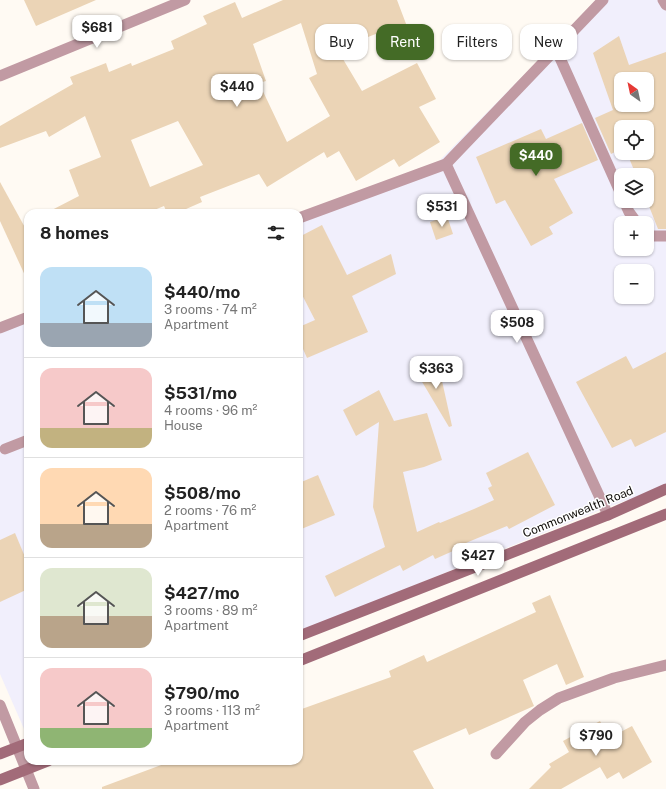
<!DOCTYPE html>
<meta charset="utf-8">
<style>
:root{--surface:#fff;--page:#f6f6f6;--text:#222;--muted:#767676;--line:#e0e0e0;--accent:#446b26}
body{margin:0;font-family:"Public Sans",sans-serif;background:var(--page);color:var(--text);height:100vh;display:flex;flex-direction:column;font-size:15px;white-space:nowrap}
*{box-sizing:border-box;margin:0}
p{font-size:13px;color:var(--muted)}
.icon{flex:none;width:22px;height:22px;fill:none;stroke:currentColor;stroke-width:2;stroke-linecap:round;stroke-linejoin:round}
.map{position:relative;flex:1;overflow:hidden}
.side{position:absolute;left:24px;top:209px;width:279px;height:556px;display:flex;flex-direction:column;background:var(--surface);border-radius:12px;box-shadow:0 1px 3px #0004}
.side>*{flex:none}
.guide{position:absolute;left:315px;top:24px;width:291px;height:36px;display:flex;gap:8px}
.needle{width:26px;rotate:327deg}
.buttons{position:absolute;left:614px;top:72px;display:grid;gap:8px}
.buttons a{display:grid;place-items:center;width:40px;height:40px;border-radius:8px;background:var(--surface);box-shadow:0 1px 3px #0004;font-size:20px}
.price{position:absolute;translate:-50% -34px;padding:0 9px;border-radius:8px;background:#fff;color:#222;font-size:13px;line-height:26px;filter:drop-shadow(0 1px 2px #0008)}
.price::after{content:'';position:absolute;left:50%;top:24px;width:12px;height:9px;margin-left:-6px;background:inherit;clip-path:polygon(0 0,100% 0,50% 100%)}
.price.current{background:var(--accent);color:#fff}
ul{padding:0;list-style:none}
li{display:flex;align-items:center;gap:12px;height:100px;padding:0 16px}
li+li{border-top:1px solid var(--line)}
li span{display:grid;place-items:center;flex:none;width:112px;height:80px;border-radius:12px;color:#555}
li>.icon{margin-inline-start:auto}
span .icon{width:48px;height:48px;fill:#fffc;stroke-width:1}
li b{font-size:17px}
h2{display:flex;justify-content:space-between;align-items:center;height:48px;padding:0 16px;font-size:17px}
.chip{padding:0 14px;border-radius:12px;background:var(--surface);box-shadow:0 1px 3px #0004;font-size:14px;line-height:36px}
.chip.current{background:var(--accent);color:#fff}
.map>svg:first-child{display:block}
.commercial{fill:#f1effc;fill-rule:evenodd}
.building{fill:#ebd4b6;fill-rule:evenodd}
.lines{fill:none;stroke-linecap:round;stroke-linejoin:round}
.minor{stroke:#c19aa3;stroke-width:11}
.secondary{stroke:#a26b79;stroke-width:11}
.labels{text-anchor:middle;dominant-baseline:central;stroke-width:3;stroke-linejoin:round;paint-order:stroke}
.street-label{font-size:12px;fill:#120f0c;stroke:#fff}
</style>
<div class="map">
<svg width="666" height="789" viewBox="0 0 666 789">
<rect width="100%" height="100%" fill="#fffaf3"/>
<!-- commercial -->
<g class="commercial">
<path d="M 598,0 L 666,0 L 666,486 L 600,510 L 299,632 L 299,216 L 436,164 ZM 621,79 L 647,79 L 647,105 L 621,105 ZM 621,127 L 647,127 L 647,153 L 621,153 ZM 621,175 L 647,175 L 647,201 L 621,201 ZM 621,223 L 647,223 L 647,249 L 621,249 ZM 621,271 L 647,271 L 647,297 L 621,297 Z"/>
<polygon points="28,319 28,738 0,674 0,329"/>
</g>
<!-- building -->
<g class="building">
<polygon points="24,0 96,0 36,26"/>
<path d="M 283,0 L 397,0 L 408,29 L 388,36 L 386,30 L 337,49 L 362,91 L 417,63 L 436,99 L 419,107 L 440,142 L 399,167 L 394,159 L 356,181 L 339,151 L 327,158 L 324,152 L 267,187 L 259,174 L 200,197 L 202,202 L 177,213 L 167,213 L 164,206 L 147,213 L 46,213 L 79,196 L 69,170 L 101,157 L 85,116 L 49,137 L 46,131 L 0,148 L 0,126 L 73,84 L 70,77 L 106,63 L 109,72 L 131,63 L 132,66 L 174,49 L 171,41 L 207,24 L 203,16 L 235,2 L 242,18 ZM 301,23 L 317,74 L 309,78 L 330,116 L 287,142 L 259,83 L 266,81 L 253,44 ZM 178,121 L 203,165 L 150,187 L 131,140 Z"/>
<path d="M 619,36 L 629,65 L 666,52 L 666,229 L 658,229 L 647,201 L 647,175 L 636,175 L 627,153 L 647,153 L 647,127 L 621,127 L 621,149 L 611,154 L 595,118 L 613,110 L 593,53 ZM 621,79 L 647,79 L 647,105 L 621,105 Z"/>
<polygon points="582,123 598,160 554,179 573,213 549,227 553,234 531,246 505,200 496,204 476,157 541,129 546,139"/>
<polygon points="0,182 28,233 28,282 0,221"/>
<polygon points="447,216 453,234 436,240 430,222"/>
<polygon points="322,225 347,275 391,254 396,274 352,296 368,332 307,358 299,340 299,327 315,320 299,289 299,237"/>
<polygon points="666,352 666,432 635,447 631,439 612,448 576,382 626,356 633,369"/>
<polygon points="438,363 452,426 449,427 418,375"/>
<polygon points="379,390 394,421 427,413 442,460 424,467 403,472 417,532 439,522 440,523 474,509 494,500 488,488 492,486 486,473 528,452 555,505 509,529 507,526 473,540 452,549 453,551 435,559 433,555 403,571 400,565 335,597 325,576 385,547 373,507 379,422 356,436 343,410"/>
<polygon points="318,475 335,515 299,530 299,483"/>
<polygon points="15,533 28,564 28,589 0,602 0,540"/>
<polygon points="550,595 584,677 566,685 557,664 523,680 534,706 469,735 466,728 413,751 434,789 102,789 102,787 172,761 299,761 299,710 391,677 389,671 424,655 427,662 486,635 536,612 532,603"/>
<polygon points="600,721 609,738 632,726 652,762 623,779 619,772 607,779 600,767 561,789 529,789 551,767 549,764 569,752 563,741"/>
</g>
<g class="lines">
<!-- minor -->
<g class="minor">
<polyline points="663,0 666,5"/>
<polyline points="556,49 621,194"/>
<polyline points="0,76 185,0"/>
<polyline points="446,164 608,515"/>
<polyline points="624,201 629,212 637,223"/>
<polyline points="299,218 446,164 603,0"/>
<polyline points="647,233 650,236 666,236"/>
<polyline points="0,328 28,317"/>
<polyline points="5,449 28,440"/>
<polyline points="0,705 34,789"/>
<polyline points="496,754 525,722 540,710 559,698 614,678 666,665"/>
</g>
<!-- secondary -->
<g class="secondary">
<polyline points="299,636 608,515 666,489"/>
<polyline points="299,661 666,514"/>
<polyline points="0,754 28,743"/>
<polyline points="0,780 48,761"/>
</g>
</g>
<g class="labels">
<!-- street labels -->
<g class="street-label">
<text transform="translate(578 512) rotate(-22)">Commonwealth Road</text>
</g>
</g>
</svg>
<div class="buttons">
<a><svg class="needle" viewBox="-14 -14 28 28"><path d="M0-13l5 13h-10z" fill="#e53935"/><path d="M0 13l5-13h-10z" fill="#767676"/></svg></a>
<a><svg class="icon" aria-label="locate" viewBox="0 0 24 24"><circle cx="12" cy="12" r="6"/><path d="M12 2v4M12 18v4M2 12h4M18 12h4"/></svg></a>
<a><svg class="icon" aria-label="layers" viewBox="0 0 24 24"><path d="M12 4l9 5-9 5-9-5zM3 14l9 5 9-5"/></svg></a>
<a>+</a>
<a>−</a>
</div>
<b class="price" style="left:97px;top:49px">$681</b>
<b class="price" style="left:237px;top:108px">$440</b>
<b class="price current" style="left:536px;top:177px">$440</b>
<b class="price" style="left:442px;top:228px">$531</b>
<b class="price" style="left:517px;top:344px">$508</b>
<b class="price" style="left:436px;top:390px">$363</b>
<b class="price" style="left:478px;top:577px">$427</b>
<b class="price" style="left:596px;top:757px">$790</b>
<div class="guide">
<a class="chip">Buy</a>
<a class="chip current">Rent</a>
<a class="chip">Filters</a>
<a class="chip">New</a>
</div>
<section class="side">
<h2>8 homes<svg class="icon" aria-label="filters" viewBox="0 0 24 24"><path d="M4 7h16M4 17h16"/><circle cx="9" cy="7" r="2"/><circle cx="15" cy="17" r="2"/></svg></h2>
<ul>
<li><span style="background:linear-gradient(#bfe0f5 70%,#9aa5b1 0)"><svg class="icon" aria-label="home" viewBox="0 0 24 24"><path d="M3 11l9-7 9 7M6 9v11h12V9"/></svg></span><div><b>$440/mo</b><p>3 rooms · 74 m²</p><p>Apartment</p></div></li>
<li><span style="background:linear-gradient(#f6c9c9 75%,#c2b280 0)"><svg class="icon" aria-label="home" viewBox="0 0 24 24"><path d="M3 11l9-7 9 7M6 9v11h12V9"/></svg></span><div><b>$531/mo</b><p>4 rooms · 96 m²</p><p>House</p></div></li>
<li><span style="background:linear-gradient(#ffd9b3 70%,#b9a48a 0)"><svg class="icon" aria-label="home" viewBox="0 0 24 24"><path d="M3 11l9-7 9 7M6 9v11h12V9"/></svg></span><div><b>$508/mo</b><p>2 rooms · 76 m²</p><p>Apartment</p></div></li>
<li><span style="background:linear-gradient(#dfe7d0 60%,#b9a48a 0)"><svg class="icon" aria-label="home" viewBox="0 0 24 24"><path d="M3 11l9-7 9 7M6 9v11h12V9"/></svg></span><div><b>$427/mo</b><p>3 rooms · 89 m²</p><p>Apartment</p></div></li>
<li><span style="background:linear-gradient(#f6c9c9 75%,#8fb573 0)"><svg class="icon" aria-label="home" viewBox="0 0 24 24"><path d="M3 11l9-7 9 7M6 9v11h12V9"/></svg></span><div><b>$790/mo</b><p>3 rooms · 113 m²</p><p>Apartment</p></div></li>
</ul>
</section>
</div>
